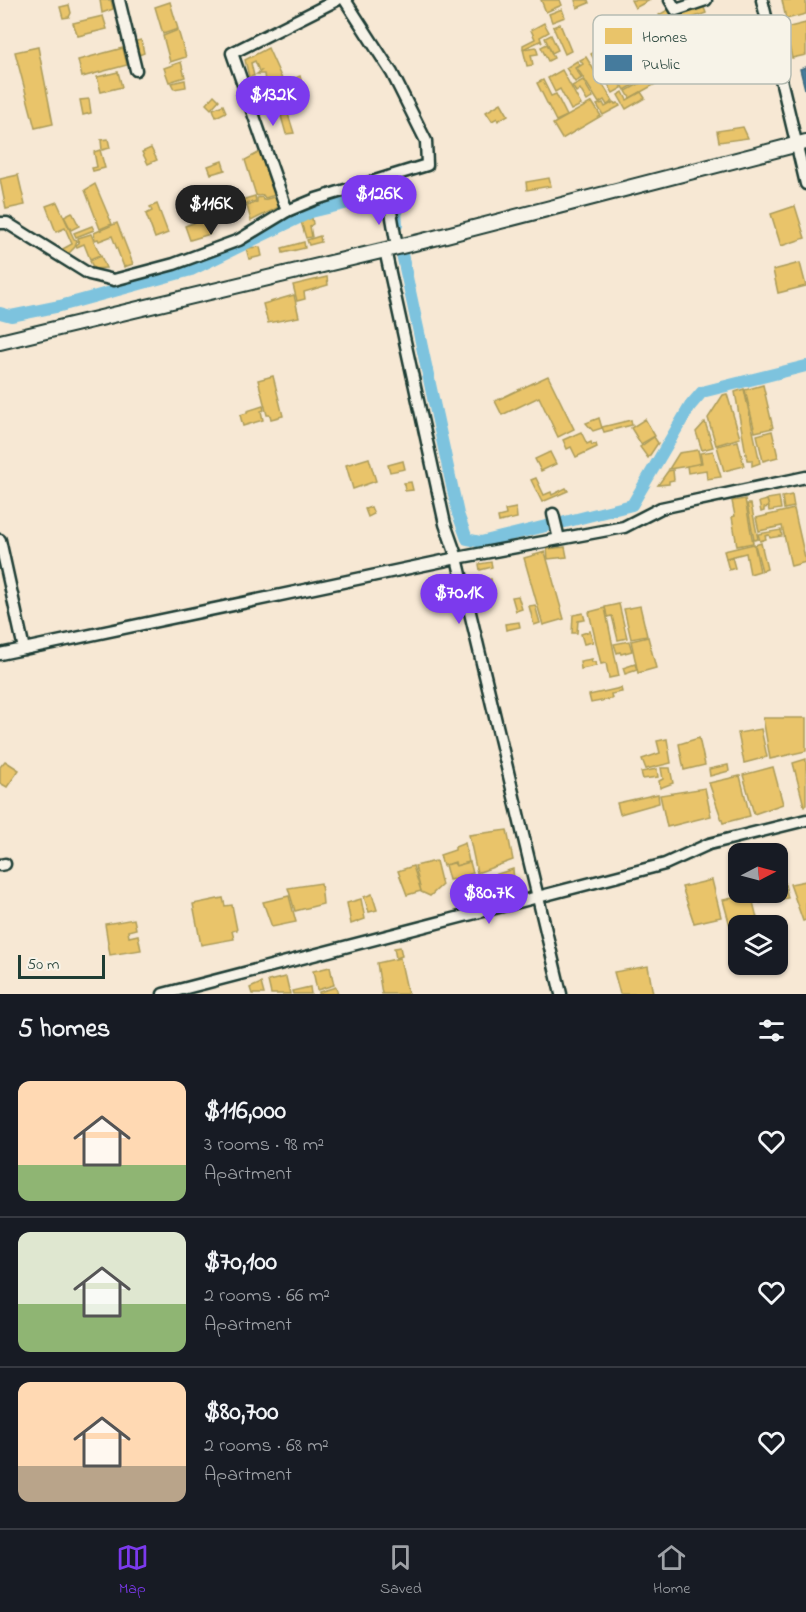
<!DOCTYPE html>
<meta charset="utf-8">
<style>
:root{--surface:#171b24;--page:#20242c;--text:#f1f3f6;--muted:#9ea1a6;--line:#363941;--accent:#7c3aed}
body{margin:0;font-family:"Indie Flower",sans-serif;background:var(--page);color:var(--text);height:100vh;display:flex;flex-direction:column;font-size:22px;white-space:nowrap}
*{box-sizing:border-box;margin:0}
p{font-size:20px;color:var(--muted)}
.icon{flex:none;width:33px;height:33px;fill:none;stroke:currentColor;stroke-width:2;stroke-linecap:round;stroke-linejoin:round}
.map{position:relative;height:994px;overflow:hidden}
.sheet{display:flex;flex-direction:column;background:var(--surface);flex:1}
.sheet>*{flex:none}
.needle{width:39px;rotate:84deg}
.tools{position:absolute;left:728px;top:843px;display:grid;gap:12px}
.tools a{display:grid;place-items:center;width:60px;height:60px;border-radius:12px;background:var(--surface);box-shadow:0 2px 4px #0004;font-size:30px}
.scale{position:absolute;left:18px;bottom:15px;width:87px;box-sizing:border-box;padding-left:6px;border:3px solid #1f3d34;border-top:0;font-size:16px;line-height:21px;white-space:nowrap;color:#1f3d34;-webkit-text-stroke:4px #f7f3e8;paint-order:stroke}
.price{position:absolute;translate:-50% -51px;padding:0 14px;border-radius:21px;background:var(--accent);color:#fff;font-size:20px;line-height:39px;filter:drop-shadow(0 2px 3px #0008)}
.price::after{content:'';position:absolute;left:50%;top:36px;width:18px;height:14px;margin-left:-9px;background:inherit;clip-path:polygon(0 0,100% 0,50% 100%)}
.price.active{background:#222;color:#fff}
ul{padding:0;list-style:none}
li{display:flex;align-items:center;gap:18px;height:150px;padding:0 18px}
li+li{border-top:2px solid var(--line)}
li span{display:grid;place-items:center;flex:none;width:168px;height:120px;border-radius:12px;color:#555}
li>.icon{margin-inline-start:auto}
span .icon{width:72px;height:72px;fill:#fffc;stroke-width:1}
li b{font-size:26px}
h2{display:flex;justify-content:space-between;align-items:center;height:72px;padding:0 18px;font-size:26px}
.dock{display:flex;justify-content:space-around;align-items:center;height:84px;border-top:2px solid var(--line);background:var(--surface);font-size:16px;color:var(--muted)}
.dock a{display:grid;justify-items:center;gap:3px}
.dock .active{color:var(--accent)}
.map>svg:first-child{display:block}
.homes{fill:#e9c46a;stroke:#ac9c5a;stroke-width:1.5}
.public{fill:#457b9d;stroke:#3a687e;stroke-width:1.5}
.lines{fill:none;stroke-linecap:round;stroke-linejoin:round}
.canal{stroke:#7dc3de;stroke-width:12}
.minor-casing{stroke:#1f3d34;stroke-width:15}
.tertiary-casing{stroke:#1f3d34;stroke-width:18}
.minor{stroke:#f7f3e8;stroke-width:10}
.tertiary{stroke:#f7f3e8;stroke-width:14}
.key{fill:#f7f3e8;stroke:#b6bcb2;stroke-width:1.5}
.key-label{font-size:16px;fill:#1f3d34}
</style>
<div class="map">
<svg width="806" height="994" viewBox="0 0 806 994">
<rect width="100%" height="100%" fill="#f7e8d4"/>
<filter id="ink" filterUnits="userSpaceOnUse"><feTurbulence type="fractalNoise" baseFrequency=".0167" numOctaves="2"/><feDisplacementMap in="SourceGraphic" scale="12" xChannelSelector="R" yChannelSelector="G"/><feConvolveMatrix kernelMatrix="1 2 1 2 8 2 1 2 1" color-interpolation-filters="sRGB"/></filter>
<g filter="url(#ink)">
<!-- homes -->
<g class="homes">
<polygon points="100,0 111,0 113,9 102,13"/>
<polygon points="541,0 560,0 562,5 546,12"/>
<polygon points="575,0 588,0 589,3 577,8"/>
<polygon points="631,0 650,0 635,8"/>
<polygon points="782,0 806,0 806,14 786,19"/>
<polygon points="170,2 178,29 163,34 155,7"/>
<polygon points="69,5 71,13 69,17 63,18 60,7"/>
<polygon points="703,5 706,13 678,23 675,15"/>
<polygon points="562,9 565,17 552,22 549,14"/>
<polygon points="669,9 691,53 680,59 659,15"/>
<polygon points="103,16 107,29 78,36 73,23"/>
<polygon points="544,23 549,32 540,37 542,43 540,41 523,49 523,45 535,39 531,30"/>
<polygon points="806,23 806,55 792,58 785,28"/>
<polygon points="560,24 571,51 565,54 553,27"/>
<polygon points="178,30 186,57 170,62 163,36"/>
<polygon points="551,35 558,50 552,53 545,38"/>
<polygon points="620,37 622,40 618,42 624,52 618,56 616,53 610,56 613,61 609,63 603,55 622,88 613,93 591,54"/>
<polygon points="141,40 144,53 134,57 133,42"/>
<polygon points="547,44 554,58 548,61 541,47"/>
<polygon points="38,47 53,124 35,128 15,52"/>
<polygon points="536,47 538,54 531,55 533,65 527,66 523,49"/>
<polygon points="123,48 127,65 82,77 78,60"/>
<polygon points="268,48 282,79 262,85 270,81 265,82 264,74 257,74 261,71 259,71 255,61 251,63 254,76 249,77 245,60"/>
<polygon points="586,57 613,101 607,105 604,100 599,103 577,68 583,64 580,60"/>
<polygon points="577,61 580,65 575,68 582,78 575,82 566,68"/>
<polygon points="181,62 185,77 169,82 164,68"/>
<polygon points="562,70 581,105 571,110 560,89 555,92 548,78"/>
<polygon points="636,71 642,80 625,90 619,80"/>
<polygon points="118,72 122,87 101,92 97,77"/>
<polygon points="657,74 661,81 630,98 626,91"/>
<polygon points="300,76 304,91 267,99 265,90"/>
<polygon points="185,80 186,87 174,89 171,83"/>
<polygon points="543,80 551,96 556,94 567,116 556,121 537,83"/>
<polygon points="583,80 593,97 587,101 580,89 576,92 572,86"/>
<polygon points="623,92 627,100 641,92 645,98 626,109 618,95"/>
<polygon points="214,95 219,100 211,109 206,104"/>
<polygon points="294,96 298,107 291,110 289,107 283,108 281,100"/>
<polygon points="89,99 91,113 83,115 80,100"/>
<polygon points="592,102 601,116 562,139 553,124"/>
<polygon points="614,102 615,104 618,103 620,106 603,115 597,105 603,103 605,107"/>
<polygon points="501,103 508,115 498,121 497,118 492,121 486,112"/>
<polygon points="223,105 226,112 216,117 213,109"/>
<polygon points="288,114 294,133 286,134 281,116"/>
<polygon points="743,127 748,138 719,142 717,131"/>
<polygon points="108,139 110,148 102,150 101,140"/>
<polygon points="151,148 157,160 148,164 142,152"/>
<polygon points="100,150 105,168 93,171 92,168 97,167 94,152"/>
<polygon points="260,152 275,195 265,198 263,195 258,196 256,195 245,160"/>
<polygon points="222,161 225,170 211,174 208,166"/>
<polygon points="18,175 25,205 6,209 0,179"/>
<polygon points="549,178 551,186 527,190 526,182"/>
<polygon points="95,184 112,224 100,229 85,190"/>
<polygon points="255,196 256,201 242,205 241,200"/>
<polygon points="278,196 281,206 251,221 247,206 257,202 257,198 262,197 263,200"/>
<polygon points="57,202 74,239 77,240 75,247 67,255 61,250 72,244 65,228 56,232 46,206"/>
<polygon points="157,204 168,233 155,238 146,214 152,211 150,207"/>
<polygon points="795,206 805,238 781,246 771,214"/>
<polygon points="72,212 79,226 71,230 64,216"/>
<polygon points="309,218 309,219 312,218 313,224 310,226 312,237 306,238 301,222"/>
<polygon points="204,219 210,234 190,240 185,226"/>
<polygon points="117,223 133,264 124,267 112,236 99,241 98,239 95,240 94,233"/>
<polygon points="92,226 94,230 76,237 74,233"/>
<polygon points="91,234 100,255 90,259 84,244 77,247 76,245 79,243 78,238"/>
<polygon points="320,236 321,242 309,245 307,240"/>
<polygon points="304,242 305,248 283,253 282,248"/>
<polygon points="260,247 262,256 249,259 246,248"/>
<polygon points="101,256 106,268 94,269 90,261"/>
<polygon points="800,263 806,286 778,293 773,270"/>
<polygon points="327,277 328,285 304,292 305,299 297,301 293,285"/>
<polygon points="294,295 299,317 268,323 263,304"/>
<polygon points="273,376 283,416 271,419 270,415 267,415 258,380"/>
<polygon points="548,376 574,429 558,437 539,397 502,415 495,401"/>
<polygon points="763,385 773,428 755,432 745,390"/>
<polygon points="744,389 760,463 752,466 752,460 747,460 735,392"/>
<polygon points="727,394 740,438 716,445 708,418 723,395"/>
<polygon points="263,406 264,410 261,411 263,420 243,426 240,415 247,413 247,411"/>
<polygon points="599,418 602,428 593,431 586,423"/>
<polygon points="645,419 655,436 641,444 631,428"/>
<polygon points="631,420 632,425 604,432 602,427"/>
<polygon points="705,422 713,447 702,450 696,432"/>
<polygon points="772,431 778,457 763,461 757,435"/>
<polygon points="581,432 587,444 591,442 592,445 596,444 597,447 576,457 571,447 567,449 563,440"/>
<polygon points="654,437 658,443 648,458 640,447"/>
<polygon points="738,441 744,466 724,471 717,446"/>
<polygon points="698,450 701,464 669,469 679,453"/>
<polygon points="713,451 721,477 707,479 706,470 688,473 687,466 702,463 700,453"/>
<polygon points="550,452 556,464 541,471 535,459"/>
<polygon points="369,458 376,481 353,489 346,465"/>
<polygon points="403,461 405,469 390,472 388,465"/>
<polygon points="673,470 674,480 669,481 669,484 658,485 668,471"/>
<polygon points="536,478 544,495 551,492 552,495 566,488 568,491 542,502 531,480"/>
<polygon points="411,482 413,490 405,491 404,483"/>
<polygon points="792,495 794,507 784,509 782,497"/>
<polygon points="779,497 781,509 769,511 767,499"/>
<polygon points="745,499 753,543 737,546 732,517 735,516 732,501"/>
<polygon points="767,500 769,507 764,508 764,511 761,512 759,502"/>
<polygon points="747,504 751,504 758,539 754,540"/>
<polygon points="371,507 374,514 368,517 365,509"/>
<polygon points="516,508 517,518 499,522 498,517 506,515 505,510"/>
<polygon points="794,509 806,562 791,566 782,526 759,531 756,518"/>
<polygon points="781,530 782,536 770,538 769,535 765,536 766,539 760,541 758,534"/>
<polygon points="761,543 767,569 762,571 755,545"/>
<polygon points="754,544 760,571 750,574 746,553 726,558 724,551"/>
<polygon points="565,547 567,557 548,559 547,549"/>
<polygon points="545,552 564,619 543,625 524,558"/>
<polygon points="732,557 735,568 729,570 726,559"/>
<polygon points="491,562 492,567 480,570 479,564"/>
<polygon points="491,579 495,596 486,598 482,581"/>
<polygon points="518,596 522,609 516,611 512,597"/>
<polygon points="619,604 627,638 618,640 612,616 607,617 605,607"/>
<polygon points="535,605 540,623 534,625 529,606"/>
<polygon points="640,606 647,636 631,639 624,609"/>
<polygon points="605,608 619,676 609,678 606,663 601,664 589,612"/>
<polygon points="583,613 585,620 578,621 577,633 572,633 573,615"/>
<polygon points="519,622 520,627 506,630 505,624"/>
<polygon points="590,631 593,642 584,644 581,634"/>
<polygon points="648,637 656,668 638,673 631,641"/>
<polygon points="629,641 632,651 621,654 620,652 617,653 614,644"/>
<polygon points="592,659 591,662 595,662 596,666 581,669 580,661"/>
<polygon points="635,664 637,670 625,674 623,668"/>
<polygon points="621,688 622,692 611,694 612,699 591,703 589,695"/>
<polygon points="763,718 806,718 806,751 770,759"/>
<polygon points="761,729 767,757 744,763 738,733"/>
<polygon points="699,738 705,765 684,770 679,744"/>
<polygon points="667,739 671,763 646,769 642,759 660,753 657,741"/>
<polygon points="806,759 806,805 804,806 793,763"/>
<polygon points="5,761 19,770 7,787 0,783 0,767"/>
<polygon points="728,765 729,771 710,776 709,769"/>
<polygon points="773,767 783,804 754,814 743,775"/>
<polygon points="661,768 670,768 673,783 660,788 659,781 663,779"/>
<polygon points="657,769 658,777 643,779 641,772"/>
<polygon points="740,776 750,816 723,823 709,783"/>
<polygon points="705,788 711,816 667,827 660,795"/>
<polygon points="658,794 659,803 620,814 617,803"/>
<polygon points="507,830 513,860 477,873 469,835"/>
<polygon points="465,843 469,862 456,866 455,862 443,866 440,855 455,850 455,847"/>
<polygon points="436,861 442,885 430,896 421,892 415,866"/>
<polygon points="470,862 473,873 467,875 467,880 457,883 455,879 449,880 445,865 454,863 456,866"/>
<polygon points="780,862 788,898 760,903 757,892 777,892 777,863"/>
<polygon points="413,866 421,891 407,895 398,871"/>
<polygon points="513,869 514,881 485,889 485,878"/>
<polygon points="470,876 477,876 478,886 464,890 462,883 469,881"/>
<polygon points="712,880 721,917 694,923 682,887"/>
<polygon points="806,881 806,920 803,921 790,884"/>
<polygon points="321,883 323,904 295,911 288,888"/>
<polygon points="372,894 377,910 369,912 364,897"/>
<polygon points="751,894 759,926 738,926 738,936 733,937 723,900"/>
<polygon points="289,896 296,922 272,927 263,902"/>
<polygon points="223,898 225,906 232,905 237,930 232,931 234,939 201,945 193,904"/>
<polygon points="361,899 365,919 351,924 347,903"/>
<polygon points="134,919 136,929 128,931 129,937 138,935 141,950 110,955 105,924"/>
<polygon points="400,947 402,956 396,958 394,948"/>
<polygon points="400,958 408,994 382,994 377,963"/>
<polygon points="648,966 653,994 620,994 614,972"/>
<polygon points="330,967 334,985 317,990 313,971"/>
<polygon points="286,977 290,994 271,994 268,981"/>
<polygon points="261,983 264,994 252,994 250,988"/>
<polygon points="310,987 311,994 293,994 292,991"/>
<polygon points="336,987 338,994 319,994 319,992"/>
</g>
<!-- public -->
<polygon class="public" points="806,67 806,89 805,89 800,69"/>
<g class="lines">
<!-- canal -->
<g class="canal">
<polyline points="402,254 458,514 467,539 481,542 546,526"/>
<polyline points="0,313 11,316 60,306 191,270 311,212 395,192 397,225"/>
<polyline points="565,522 632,505 690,406 702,392 806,366"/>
</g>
<!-- minor casing -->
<g class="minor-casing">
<g id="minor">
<polyline points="119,0 136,70"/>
<polyline points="670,0 676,10 706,0"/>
<polyline points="762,0 806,184"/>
<polyline points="388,177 389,200 397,247"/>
<polyline points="287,211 232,53 337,0"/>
<polyline points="0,223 7,223 89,274 114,280 174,264 239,240 287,211 316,199 427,165 426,141 392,73 345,0"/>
<polyline points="385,250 445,524 457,558 561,994"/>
<polyline points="553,514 559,539"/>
<polyline points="0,540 24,649"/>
<polyline points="0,654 457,558 624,527 661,508 806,477"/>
<polyline points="0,865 5,864"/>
<polyline points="163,994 665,864 709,844 806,820"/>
</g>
</g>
<!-- tertiary casing -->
<g class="tertiary-casing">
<polyline id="tertiary" points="0,342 423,241 806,142"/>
</g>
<!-- minor -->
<use href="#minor" class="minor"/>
<!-- tertiary -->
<use href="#tertiary" class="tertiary"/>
</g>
</g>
<!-- legend -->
<rect x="593" y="15" width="198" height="69" rx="9" class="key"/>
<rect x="605" y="28" width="27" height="16" fill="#e9c46a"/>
<rect x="605" y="55" width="27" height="16" fill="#457b9d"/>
<g class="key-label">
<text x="642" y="42">Homes</text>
<text x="642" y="69">Public</text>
</g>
</svg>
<div class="tools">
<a><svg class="needle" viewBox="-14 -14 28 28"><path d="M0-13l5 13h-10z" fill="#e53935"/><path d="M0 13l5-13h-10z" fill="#9ea1a6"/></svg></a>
<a><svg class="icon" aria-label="layers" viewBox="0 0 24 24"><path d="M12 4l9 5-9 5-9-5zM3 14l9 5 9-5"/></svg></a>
</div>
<div class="scale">50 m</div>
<b class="price" style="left:273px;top:127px">$132K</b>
<b class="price" style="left:379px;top:226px">$126K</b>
<b class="price active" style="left:211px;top:236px">$116K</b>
<b class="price" style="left:459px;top:625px">$70.1K</b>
<b class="price" style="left:489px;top:925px">$80.7K</b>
</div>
<section class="sheet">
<h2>5 homes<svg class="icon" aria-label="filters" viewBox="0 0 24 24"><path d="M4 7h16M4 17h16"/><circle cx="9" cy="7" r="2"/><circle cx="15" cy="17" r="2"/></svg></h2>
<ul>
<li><span style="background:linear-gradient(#ffd9b3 70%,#8fb573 0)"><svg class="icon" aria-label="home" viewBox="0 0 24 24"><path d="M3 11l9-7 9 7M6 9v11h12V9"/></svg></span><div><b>$116,000</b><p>3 rooms · 98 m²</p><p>Apartment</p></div><svg class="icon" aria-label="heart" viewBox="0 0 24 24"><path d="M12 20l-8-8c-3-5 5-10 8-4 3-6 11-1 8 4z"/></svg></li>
<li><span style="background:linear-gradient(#dfe7d0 60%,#8fb573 0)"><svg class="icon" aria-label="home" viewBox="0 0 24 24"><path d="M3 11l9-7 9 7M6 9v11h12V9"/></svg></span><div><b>$70,100</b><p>2 rooms · 66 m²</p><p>Apartment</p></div><svg class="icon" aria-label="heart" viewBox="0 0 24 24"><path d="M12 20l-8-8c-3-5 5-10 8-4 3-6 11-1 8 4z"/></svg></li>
<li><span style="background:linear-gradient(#ffd9b3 70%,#b9a48a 0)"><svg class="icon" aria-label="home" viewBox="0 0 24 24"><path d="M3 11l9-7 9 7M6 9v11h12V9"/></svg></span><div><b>$80,700</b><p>2 rooms · 68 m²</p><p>Apartment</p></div><svg class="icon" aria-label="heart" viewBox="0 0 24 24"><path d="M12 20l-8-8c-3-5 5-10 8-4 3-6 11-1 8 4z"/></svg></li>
</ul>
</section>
<nav class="dock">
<a class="active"><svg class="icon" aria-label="map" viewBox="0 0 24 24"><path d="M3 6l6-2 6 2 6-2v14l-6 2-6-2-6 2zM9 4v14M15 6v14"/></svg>Map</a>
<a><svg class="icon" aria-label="saved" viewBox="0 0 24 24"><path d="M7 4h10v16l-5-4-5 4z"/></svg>Saved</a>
<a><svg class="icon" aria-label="home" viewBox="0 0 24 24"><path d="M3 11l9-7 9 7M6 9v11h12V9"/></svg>Home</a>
</nav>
